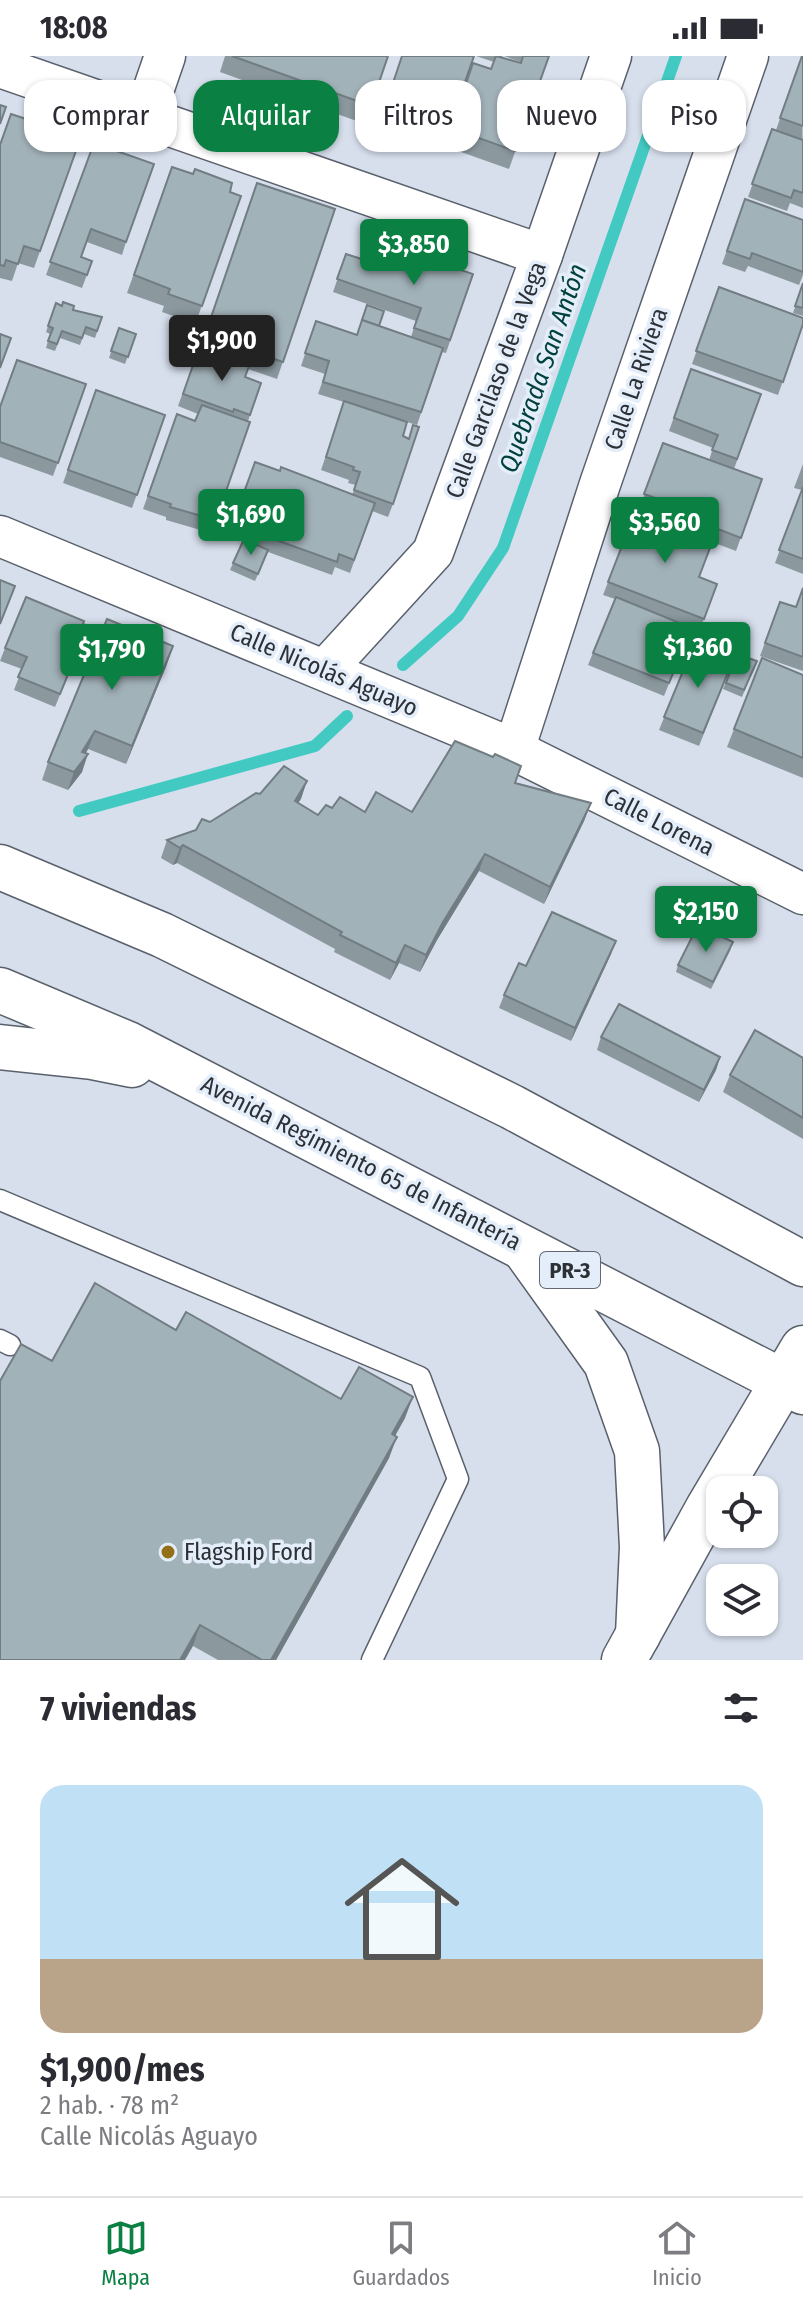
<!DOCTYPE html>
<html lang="es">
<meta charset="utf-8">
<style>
:root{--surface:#fff;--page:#f7f7f7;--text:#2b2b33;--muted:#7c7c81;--line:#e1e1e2;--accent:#0b8043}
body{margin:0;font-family:"Fira Sans Condensed",sans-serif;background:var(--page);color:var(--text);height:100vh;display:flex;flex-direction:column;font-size:30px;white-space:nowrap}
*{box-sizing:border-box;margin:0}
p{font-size:26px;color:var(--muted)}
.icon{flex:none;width:44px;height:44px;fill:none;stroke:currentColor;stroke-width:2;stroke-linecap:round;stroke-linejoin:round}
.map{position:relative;height:1604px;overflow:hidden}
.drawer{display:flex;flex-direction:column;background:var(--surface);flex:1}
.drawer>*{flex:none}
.banner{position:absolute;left:24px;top:24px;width:756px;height:72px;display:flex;gap:16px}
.controls{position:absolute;left:706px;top:1420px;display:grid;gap:16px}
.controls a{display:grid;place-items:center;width:72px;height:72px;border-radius:16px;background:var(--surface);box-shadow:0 2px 6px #0004;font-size:40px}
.price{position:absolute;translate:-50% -68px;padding:0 18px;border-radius:8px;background:var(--accent);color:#fff;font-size:26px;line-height:52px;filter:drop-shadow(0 2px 4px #0008)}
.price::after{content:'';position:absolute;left:50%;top:48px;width:24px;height:18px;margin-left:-12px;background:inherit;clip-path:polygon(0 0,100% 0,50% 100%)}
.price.current{background:#222;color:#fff}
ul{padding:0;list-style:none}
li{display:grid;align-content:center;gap:16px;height:424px;padding:0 40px}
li+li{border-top:2px solid var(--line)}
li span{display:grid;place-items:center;height:248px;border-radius:24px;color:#555}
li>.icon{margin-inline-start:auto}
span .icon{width:144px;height:144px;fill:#fffc;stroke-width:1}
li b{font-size:34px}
h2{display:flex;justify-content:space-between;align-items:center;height:96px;padding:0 40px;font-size:34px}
.chip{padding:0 28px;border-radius:24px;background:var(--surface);box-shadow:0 2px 6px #0004;font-size:28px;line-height:72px}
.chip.current{background:var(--accent);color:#fff}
.status{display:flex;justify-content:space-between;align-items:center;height:56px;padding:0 40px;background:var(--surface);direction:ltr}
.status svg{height:22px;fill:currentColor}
.dock{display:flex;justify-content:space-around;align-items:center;height:112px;border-top:2px solid var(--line);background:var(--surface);font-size:22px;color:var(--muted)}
.dock a{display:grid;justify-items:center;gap:4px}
.dock .current{color:var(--accent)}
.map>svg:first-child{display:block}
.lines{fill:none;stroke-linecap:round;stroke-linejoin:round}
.stream{stroke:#42cac2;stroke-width:12}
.lane-casing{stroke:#59606b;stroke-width:23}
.street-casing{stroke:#59606b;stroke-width:43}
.secondary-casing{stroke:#59606b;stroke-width:47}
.highway-casing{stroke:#59606b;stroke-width:47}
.lane{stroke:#fff;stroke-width:20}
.street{stroke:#fff;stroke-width:40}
.secondary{stroke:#fff;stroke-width:44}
.highway{stroke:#fff;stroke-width:44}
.wall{fill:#8b999f}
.shaded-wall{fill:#717d82}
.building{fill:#a2b2b9;stroke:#717d82;stroke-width:2}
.poi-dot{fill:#937018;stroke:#e4edfa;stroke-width:3}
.labels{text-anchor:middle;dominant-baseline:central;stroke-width:7;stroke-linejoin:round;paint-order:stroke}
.shield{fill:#e4edfa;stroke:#646971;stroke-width:2}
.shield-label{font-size:22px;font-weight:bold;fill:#2d3136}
.street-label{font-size:24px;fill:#2d3136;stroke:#e4edfa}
.poi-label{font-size:24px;fill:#2d3136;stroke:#e4edfa;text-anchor:start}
.water-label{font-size:26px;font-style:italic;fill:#00403d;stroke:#e4edfa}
</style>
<div class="status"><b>18:08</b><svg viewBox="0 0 49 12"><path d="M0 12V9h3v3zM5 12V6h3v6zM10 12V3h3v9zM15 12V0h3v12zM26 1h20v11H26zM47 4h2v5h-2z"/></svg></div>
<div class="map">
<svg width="803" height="1604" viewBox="0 0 803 1604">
<rect width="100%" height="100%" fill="#d7dfed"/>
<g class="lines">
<!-- stream -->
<g class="stream">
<polyline points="403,609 458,560 503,492 676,0"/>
<polyline points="79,755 315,690 347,660"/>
</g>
<!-- lane casing -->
<g class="lane-casing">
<g id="lane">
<polyline points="0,1144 420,1321 458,1423 372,1604"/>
<polyline points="0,1284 10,1289"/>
</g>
</g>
<!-- street casing -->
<g class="street-casing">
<g id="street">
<polyline points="0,11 542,199"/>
<polyline points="144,61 165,0"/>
<polyline points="0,480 504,689 803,838"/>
<polyline points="325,614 433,496 542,199 611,0"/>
<polyline points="514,694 600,428 748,0"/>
</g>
</g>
<!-- secondary casing -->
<g class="secondary-casing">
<polyline id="secondary" points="624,1604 708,1452 803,1292"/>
</g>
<!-- highway casing -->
<g class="highway-casing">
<g id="highway">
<polyline points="0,811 162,879 512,1051 803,1208"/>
<polyline points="0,934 128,988 803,1336"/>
<polyline points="0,991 92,1001 132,1009"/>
<polyline points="525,1194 606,1307 637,1395 642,1491 638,1579"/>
</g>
</g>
<!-- lane -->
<use href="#lane" class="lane"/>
<!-- street -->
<use href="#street" class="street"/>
<!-- secondary -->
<use href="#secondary" class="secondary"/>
<!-- highway -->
<use href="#highway" class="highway"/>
</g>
<!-- wall -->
<g class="wall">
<polygon points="225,0 388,0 365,68 220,16"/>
<polygon points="402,0 474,0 446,82 404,68 406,62 384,55"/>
<polygon points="476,0 503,0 502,1 521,7 521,6 504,0 549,0 509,113 444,90 473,7 491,13 494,6"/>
<polygon points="802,0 803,152 790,147 787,155 748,141 772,73 776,74"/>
<polygon points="81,81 34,212 18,207 12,225 0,222 0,88"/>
<polygon points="94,87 126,186 122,199 87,186 81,201 92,205 82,232 46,219"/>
<polygon points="172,111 241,140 196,266 206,270 197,295 181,290 190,266 162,256 164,250 127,237"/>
<polygon points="257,127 335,153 277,323 248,313 245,321 261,327 248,365 250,366 211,477 166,464 166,461 143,453 177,358 195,365 198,358 178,350 199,292 200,293"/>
<polygon points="745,143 803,164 803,219 799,229 748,210 745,216 722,208"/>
<polygon points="346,198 371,206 388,205 473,218 446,297 442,296 417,369 407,366 403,380 409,382 413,369 393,448 388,461 372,455 350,517 335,511 332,519 268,496 255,525 230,514 233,507 251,487 255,474 234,466 255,406 352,439 356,429 348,427 349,424 321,414 344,346 318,338 325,318 301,310 316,265 356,279 379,270 411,281 416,265 333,236"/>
<polygon points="803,227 803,260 793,257"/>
<polygon points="719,231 803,268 778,339 692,308"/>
<polygon points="56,247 73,254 102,261 95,282 84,278 80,289 60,282 55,295 46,292 50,278 46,276"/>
<polygon points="119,272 136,278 125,308 109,302"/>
<polygon points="691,313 761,338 734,413 762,423 736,495 712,486 699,521 717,528 699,576 691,573 664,640 588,609 615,543 603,539 636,454 711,483 713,477 640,451 663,387 709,404 713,392 669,375"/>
<polygon points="86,328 53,420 0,401 0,351"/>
<polygon points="96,334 165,359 132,452 63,427"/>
<polygon points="803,408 803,518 775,507 802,434 794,432"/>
<polygon points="803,531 803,615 760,600 780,546 796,551"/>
<polygon points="88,570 55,651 14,634 22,613 0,605 5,592"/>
<polygon points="693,591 732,607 699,690 659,674"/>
<polygon points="737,598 757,605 742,641 723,633"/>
<polygon points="167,608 126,708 88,693 86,697 82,716 68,734 42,724 48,706"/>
<polygon points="803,619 803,722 727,691 734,673"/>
<polygon points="307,725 298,747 318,759 332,752 365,756 412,756 515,727 591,747 584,765 544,848 479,815 437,884 420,916 399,907 390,924 334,896 335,893 177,807 173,809 161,802 167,784 196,774 260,738"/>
<polygon points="731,893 711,933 676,916 678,909"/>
<polygon points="611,898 571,985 499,952 504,939 526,910"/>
<polygon points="601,981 720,1001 716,1014 699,1046 597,994"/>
<polygon points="803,1002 803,1083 723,1036 730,1019"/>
<polygon points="176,1274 341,1343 405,1362 395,1380 389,1402 276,1604 218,1604 193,1590 52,1305"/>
</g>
<!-- shaded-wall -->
<g class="shaded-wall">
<polygon points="173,590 167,608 126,708 132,690"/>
<polygon points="95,675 88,693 76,713 82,696"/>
<polygon points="88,698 82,716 68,734 74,716"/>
<polygon points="307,725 301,743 288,762 295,745"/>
<polygon points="591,747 584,765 544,848 550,831"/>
<polygon points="183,789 177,807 173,809 180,792"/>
<polygon points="485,798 479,815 437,884 420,916 426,899 443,866"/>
<polygon points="616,885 611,898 571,985 575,972"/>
<polygon points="405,889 399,907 390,924 396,907"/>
<polygon points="720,1001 716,1014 699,1046 704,1034"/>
<polygon points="413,1341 405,1362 384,1399 392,1378"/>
<polygon points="397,1381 389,1402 276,1604 271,1604"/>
<polygon points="200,1569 193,1590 185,1604 180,1604"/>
</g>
<!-- building -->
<g class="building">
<polygon points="232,0 388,0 371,50"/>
<polygon points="402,0 474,0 450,69 409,55 410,49 388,42"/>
<polygon points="496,0 521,7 523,0 549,0 515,95 451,72 473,7 491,13"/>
<polygon points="802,0 803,0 803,70 780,62"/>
<polygon points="0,49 6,51 0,68"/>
<polygon points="11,58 81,81 40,195 24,190 18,208 6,204 4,210 0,209 0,89"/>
<polygon points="772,73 803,84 803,137 794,134 791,142 752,128"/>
<polygon points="94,87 154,108 126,186 91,173 81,201 92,205 87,219 50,206"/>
<polygon points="172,111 193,118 195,113 232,127 230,136 241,140 202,250 168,238 170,233 134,219"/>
<polygon points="257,127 335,153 283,306 205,279"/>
<polygon points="745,143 803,164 803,216 752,197 750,203 727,195"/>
<polygon points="393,191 473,218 450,284 414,272 421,252 337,223 346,198 371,206 374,200 389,205"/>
<polygon points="803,227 803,252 795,250"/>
<polygon points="719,231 803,262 803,268 783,326 696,295"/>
<polygon points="63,246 74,250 73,254 102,261 97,275 86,271 82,282 62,275 57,288 48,285 53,272 48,270 56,247 62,250"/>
<polygon points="367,249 384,255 379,270 362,264"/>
<polygon points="190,264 206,270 199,289 184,283"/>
<polygon points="362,264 443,292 421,356 323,326 329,305 305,297 316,265 357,279"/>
<polygon points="119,272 136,278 128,301 111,295"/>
<polygon points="0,278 11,282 0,312"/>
<polygon points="199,292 249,310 245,321 261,327 250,359 234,353 233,356 183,338"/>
<polygon points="17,304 86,328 58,407 0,386 0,351"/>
<polygon points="691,313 761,338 737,403 712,394 718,379 674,362"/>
<polygon points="96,334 165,359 137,439 68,414"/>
<polygon points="344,345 407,366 403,380 409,383 413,369 419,371 393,448 354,434 360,416 353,414 354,411 326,401"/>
<polygon points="202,349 250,366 216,464 170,451 171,448 148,440 177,358 195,365"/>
<polygon points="663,387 762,423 741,482 715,472 717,464 644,438"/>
<polygon points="255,406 280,415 281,411 375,447 354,504 339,498 337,506 254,476 260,461 238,453"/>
<polygon points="803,431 803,503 779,494"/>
<polygon points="636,454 713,484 699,521 717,528 704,563 608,526"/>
<polygon points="244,483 268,494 258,518 233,507"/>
<polygon points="0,524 15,530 0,568"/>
<polygon points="803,532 803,601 765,587 780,546 796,551"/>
<polygon points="26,541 84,565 83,568 88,570 60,638 18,621 27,601 5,592"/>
<polygon points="616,541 692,572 669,627 593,597"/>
<polygon points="107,563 173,590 132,690 95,675 82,696 88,698 74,716 48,706"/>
<polygon points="693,591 732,607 703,677 664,661"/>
<polygon points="737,598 757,605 744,634 726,627"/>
<polygon points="762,602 803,619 803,702 734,673"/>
<polygon points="455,685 493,701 495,698 521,710 515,727 591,747 550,831 485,798 443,866 426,899 405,889 396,907 340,879 342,876 183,789 180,792 167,784 196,774 202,763 210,766 256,737 260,738 284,710 307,725 295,745 318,759 326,749 332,752 340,741 365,756 376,736 412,756"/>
<polygon points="552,856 616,885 575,972 504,939 519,907 526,910"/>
<polygon points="698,869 733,886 713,926 678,909"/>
<polygon points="619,948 720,1001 704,1034 601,981"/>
<polygon points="755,974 803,1002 803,1062 730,1019"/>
<polygon points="95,1227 176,1274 186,1256 341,1343 359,1311 413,1341 392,1378 397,1381 271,1604 262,1604 200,1569 180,1604 0,1604 0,1325 21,1288 52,1305"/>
</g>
<!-- markers -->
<circle class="poi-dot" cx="168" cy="1496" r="8"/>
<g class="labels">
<!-- shield labels -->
<rect class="shield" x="540" y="1196" width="60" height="36" rx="6"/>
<g class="shield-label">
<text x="570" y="1214">PR-3</text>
</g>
<!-- street labels -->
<g class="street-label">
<text transform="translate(636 323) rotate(-71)">Calle La Riviera</text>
<text transform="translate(496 324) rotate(-70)">Calle Garcilaso de la Vega</text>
<text transform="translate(324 614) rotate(23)">Calle Nicolás Aguayo</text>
<text transform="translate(659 766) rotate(27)">Calle Lorena</text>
<text transform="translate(361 1107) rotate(27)">Avenida Regimiento 65 de Infantería</text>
</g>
<!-- poi labels -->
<g class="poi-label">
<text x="184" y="1496">Flagship Ford</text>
</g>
<!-- water labels -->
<g class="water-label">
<text transform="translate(543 312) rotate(-71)">Quebrada San Antón</text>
</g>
</g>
</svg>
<div class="controls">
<a><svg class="icon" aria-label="locate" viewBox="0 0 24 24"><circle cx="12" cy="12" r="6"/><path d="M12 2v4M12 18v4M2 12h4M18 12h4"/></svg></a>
<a><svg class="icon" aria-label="layers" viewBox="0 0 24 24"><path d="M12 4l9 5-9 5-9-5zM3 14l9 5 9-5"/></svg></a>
</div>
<b class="price" style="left:414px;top:231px">$3,850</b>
<b class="price current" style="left:222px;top:327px">$1,900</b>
<b class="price" style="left:251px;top:501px">$1,690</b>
<b class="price" style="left:665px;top:509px">$3,560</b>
<b class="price" style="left:698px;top:634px">$1,360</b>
<b class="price" style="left:112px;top:636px">$1,790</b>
<b class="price" style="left:706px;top:898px">$2,150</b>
<div class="banner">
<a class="chip">Comprar</a>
<a class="chip current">Alquilar</a>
<a class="chip">Filtros</a>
<a class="chip">Nuevo</a>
<a class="chip">Piso</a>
</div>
</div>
<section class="drawer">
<h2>7 viviendas<svg class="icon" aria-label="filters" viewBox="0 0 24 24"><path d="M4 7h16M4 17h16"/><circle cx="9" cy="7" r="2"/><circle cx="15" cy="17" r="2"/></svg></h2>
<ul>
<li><span style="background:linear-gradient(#bfe0f5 70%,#b9a48a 0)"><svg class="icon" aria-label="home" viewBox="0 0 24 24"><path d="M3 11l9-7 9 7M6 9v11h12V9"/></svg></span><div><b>$1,900/mes</b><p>2 hab. · 78 m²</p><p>Calle Nicolás Aguayo</p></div></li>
</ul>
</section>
<nav class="dock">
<a class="current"><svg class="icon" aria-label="map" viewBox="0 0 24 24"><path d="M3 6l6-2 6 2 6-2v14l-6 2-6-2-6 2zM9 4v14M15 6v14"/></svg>Mapa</a>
<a><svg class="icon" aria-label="saved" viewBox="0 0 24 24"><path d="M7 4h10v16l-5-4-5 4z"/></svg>Guardados</a>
<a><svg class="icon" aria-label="home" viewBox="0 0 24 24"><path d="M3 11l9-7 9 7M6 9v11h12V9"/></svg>Inicio</a>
</nav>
